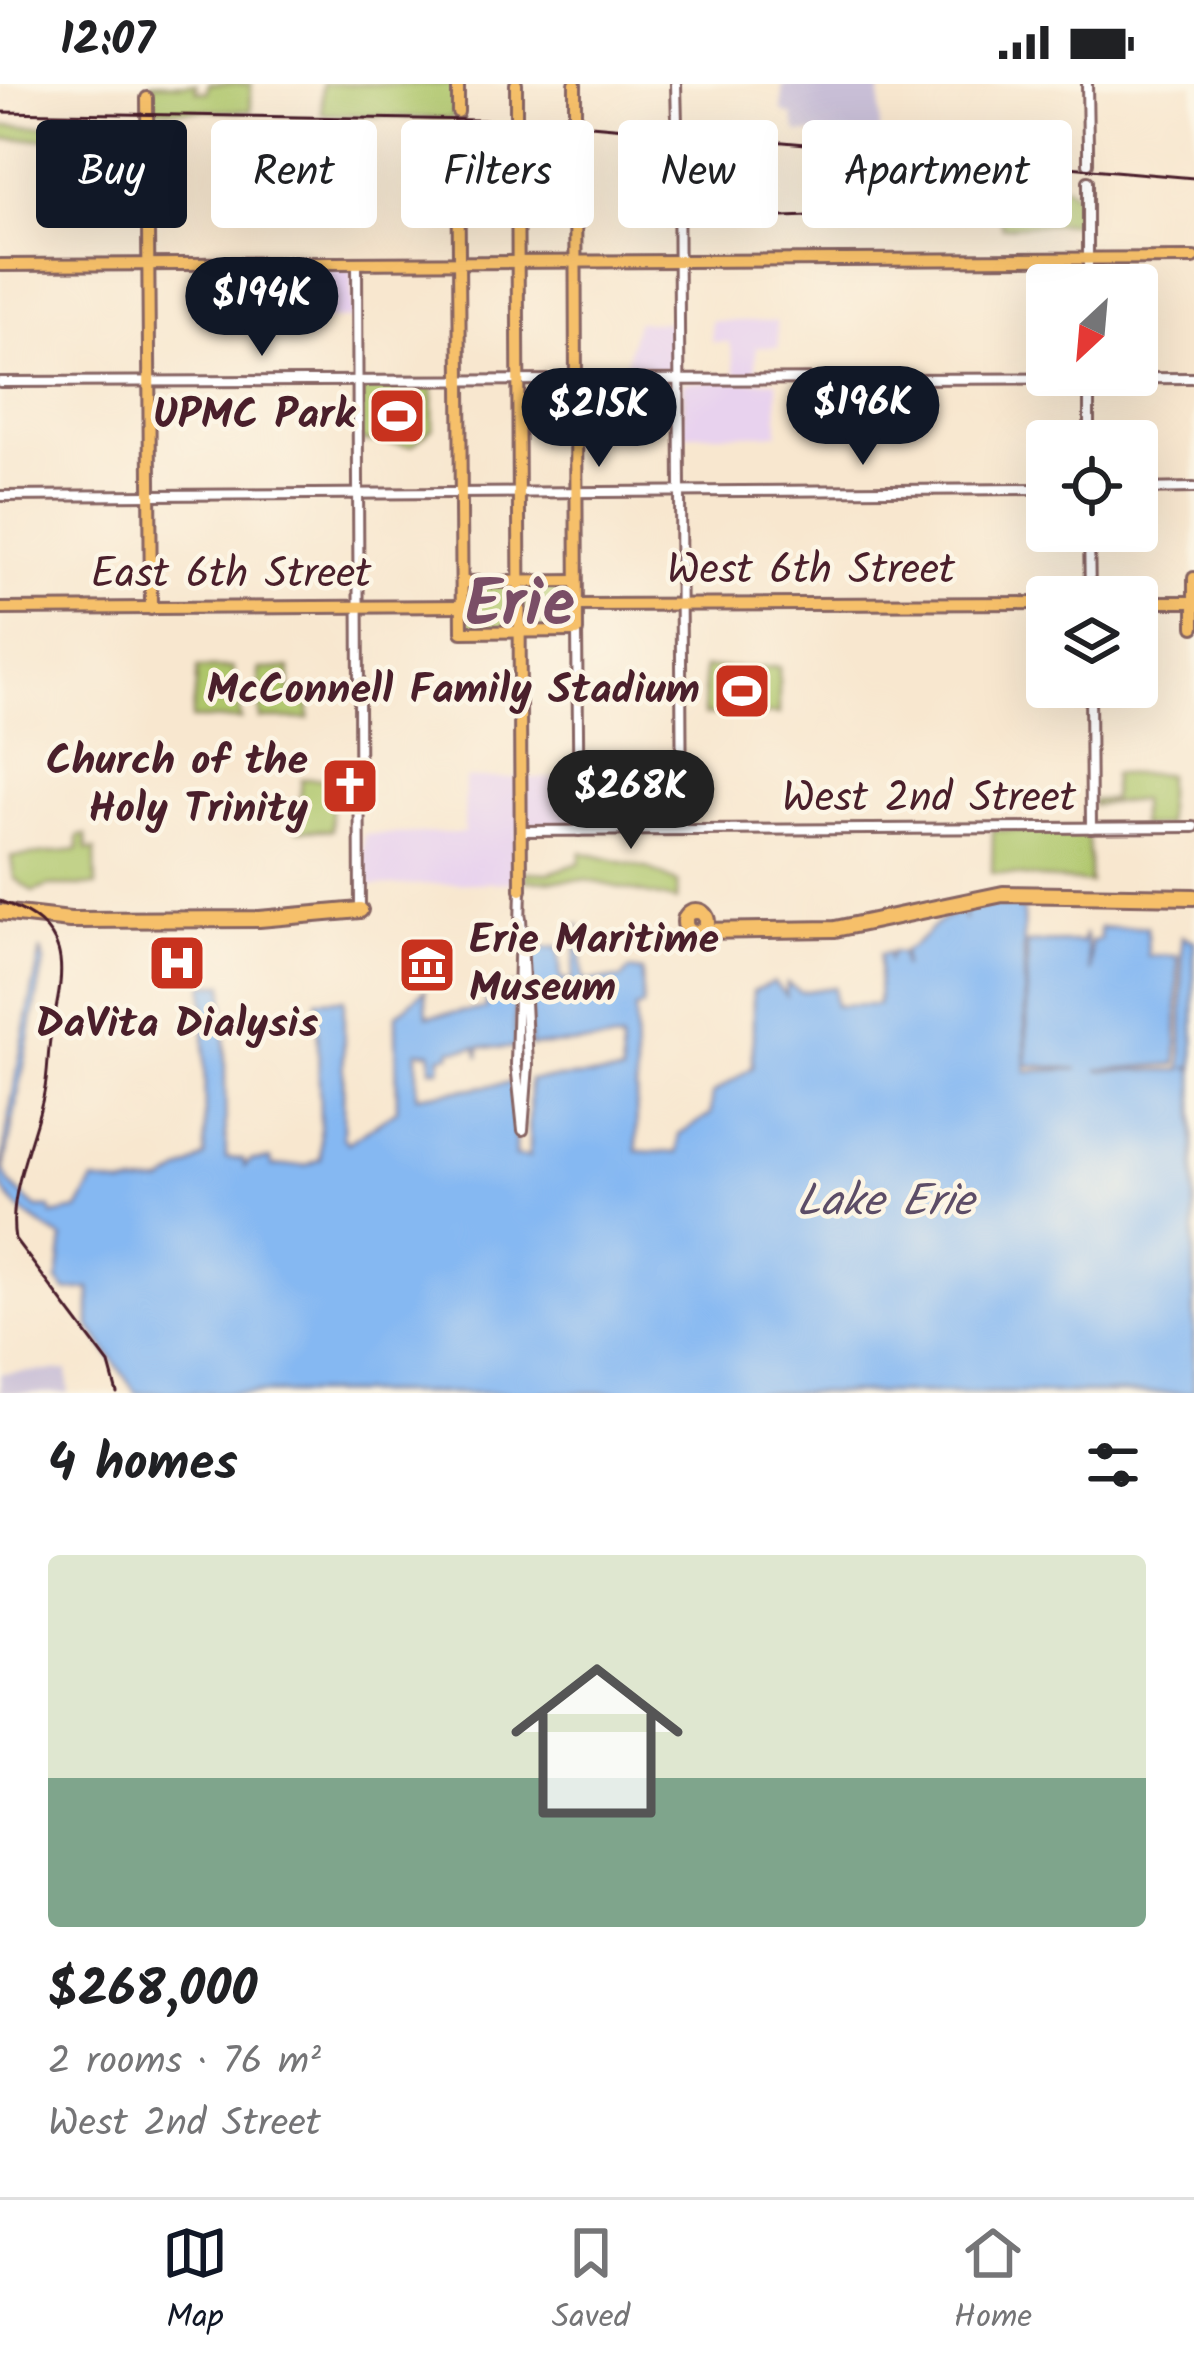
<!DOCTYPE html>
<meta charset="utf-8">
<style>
:root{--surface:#fff;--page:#f2f2f2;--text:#202124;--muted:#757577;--line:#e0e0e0;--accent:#111827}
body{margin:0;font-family:Kalam,sans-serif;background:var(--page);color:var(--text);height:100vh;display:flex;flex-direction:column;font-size:45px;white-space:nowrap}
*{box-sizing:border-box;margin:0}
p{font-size:39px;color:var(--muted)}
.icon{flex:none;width:66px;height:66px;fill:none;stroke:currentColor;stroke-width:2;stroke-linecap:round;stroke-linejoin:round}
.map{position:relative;height:1309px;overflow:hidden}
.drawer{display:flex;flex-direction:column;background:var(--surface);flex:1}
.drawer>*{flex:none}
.banner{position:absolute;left:36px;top:36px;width:1122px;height:108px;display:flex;gap:24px}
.needle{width:78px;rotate:206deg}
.buttons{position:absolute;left:1026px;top:180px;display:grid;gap:24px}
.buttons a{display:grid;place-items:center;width:132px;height:132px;border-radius:12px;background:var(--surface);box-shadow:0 12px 48px #0002;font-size:60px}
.price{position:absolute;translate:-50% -102px;padding:0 27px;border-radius:42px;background:var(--accent);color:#fff;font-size:39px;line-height:78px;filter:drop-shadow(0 3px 6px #0008)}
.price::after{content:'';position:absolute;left:50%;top:72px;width:36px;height:27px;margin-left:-18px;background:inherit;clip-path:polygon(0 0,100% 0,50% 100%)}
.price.active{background:#222;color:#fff}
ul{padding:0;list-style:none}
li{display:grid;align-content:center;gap:24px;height:636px;padding:0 48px}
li+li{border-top:3px solid var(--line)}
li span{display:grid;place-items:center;height:372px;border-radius:12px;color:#555}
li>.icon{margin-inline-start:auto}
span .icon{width:216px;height:216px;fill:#fffc;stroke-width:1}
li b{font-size:51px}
h2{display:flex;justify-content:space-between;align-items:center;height:144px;padding:0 48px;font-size:51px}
.chip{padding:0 42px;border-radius:12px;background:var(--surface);box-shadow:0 12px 48px #0002;font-size:42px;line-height:108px}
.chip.active{background:var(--accent);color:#fff}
.status{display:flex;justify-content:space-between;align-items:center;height:84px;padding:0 60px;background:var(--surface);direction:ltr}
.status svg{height:33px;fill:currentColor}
.menu{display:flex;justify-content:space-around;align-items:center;height:168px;border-top:3px solid var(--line);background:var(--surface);font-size:33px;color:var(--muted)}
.menu a{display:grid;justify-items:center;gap:6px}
.menu .active{color:var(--accent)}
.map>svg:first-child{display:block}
.built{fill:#e8d2ee}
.industrial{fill:#c9bfd7}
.green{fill:#aec66b;stroke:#7c724b;stroke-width:3}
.water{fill:#85b8f2;stroke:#686c8e;stroke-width:3}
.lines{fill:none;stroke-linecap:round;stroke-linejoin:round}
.minor-tunnel{stroke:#d5bfae;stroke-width:8;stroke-dasharray:8 4;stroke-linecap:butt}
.major-tunnel{stroke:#d5bfae;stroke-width:10;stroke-dasharray:10 5;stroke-linecap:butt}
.minor-casing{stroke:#876564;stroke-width:14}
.major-casing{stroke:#876564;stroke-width:16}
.highway-casing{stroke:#876564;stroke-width:20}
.minor{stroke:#fff;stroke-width:8}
.major{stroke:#f6c06b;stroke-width:10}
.highway{stroke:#f6c06b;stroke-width:14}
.rail{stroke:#4a1f2b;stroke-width:3}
.labels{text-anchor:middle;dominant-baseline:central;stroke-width:9;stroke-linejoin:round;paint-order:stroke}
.poi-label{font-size:42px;font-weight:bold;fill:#4a1f2b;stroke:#fcf5e5;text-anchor:end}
.street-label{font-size:42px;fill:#4a1f2b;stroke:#fcf5e5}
.water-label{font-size:45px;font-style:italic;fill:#5c4d67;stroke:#fcf5e5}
.town-label{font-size:66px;font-weight:bold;fill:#7a4e66;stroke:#fcf5e5}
</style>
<div class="status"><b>12:07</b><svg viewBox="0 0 49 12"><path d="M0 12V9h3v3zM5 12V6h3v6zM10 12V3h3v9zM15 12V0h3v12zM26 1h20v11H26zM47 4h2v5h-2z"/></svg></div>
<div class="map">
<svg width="1194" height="1309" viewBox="0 0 1194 1309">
<rect width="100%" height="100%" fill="#fcf5e5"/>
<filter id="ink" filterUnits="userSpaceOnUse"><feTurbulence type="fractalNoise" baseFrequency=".00833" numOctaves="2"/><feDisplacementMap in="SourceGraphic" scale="24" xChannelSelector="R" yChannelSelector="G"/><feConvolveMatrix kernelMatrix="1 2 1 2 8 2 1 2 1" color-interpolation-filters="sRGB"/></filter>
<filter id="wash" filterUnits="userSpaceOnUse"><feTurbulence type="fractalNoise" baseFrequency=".004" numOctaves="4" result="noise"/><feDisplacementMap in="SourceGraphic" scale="48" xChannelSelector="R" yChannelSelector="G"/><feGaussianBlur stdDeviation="2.7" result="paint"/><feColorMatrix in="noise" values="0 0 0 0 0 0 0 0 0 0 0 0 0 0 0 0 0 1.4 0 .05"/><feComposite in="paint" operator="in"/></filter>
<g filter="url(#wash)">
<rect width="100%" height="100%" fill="#f8e7cf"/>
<!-- built -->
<g class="built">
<polygon points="351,184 353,235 257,235 256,185"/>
<polygon points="711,237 776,237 779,263 756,263 756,290 736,290 730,258 712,258"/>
<polygon points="636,238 675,238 675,289 623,290"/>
<polygon points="777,297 778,350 683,350 684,298"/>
<polygon points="465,694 576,694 576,741 517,745 517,798 362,802 364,750 464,749"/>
</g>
<!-- industrial -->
<g class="industrial">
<polygon points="782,0 880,0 880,54 797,49 792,31 782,28"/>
<polygon points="67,1286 69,1309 0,1309 0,1289"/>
</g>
<!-- green -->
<g class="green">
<polygon points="151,0 196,0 196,7 207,8 208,0 251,0 251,27 151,26"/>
<polygon points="322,0 455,0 453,35 322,30"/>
<polygon points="142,41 142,52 127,45 115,54 0,55 0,42"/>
<polygon points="906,81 943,84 949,90 953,85 997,89 997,98 885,112 884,105 905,104"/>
<polygon points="1066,102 1080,115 1076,139 1002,143 996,124 1003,109"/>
<polygon points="362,301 433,301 433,344 412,362 360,357"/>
<polygon points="515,500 515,545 468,544 466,502"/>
<polygon points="571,500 573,543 524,545 523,501"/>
<polygon points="779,583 779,630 704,631 704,584"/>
<polygon points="198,584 233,584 241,636 192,635"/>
<polygon points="290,584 290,608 309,609 309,635 260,635 259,585"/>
<polygon points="1113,690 1166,690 1166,741 1140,742 1140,716 1093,721 1093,716 1112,716"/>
<polygon points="302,695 331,695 332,746 297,746"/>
<polygon points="993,746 1088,746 1090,799 992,789"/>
<polygon points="86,751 87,766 95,766 96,802 49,802 33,808 14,794 11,773 78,766 78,752"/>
<polygon points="581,768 649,785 678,799 677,817 586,796 526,797 525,788 549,789 579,779"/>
</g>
<!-- water -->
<path class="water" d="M 996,820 L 1023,820 L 1026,987 L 1078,985 L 1027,981 L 1027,859 L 1082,858 L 1085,849 L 1091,889 L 1091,857 L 1100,856 L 1100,844 L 1147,843 L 1148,872 L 1178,872 L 1177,980 L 1097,986 L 1182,986 L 1182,852 L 1194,857 L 1194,983 L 1189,984 L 1194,986 L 1194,1309 L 136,1309 L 90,1243 L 90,1205 L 66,1207 L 58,1197 L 63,1155 C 42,1142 11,1125 1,1100 C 0,1067 32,907 41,866 L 44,878 L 4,1085 L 9,1099 L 37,1124 L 50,1124 L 52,1131 L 78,1126 L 94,1097 L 123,1102 L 163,1099 L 205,1073 L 204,900 L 224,900 L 226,1074 L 243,1075 L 245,1082 L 250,1076 L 271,1075 L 272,1082 L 307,1081 L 321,1075 L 317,916 L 344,915 L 343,1054 L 348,1059 L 397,1026 L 396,931 L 425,906 L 427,932 L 486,925 L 487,903 L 515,902 L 515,964 L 480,963 L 479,973 L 476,963 L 451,966 L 450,971 L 441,972 L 440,985 L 431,985 L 431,968 L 417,967 L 417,1012 L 515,998 L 515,1072 L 529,1073 L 530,996 L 622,990 L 621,957 L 530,962 L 532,865 L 558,863 L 561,896 L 572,897 L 579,839 L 583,897 L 622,895 L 629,886 L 642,888 L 643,923 L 635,925 L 637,1067 L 678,1069 L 679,1050 L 711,1030 L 712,1010 L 753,983 L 753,907 L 773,898 L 786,911 L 787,899 L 800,908 L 834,903 L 835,922 L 878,921 L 880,870 L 888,869 L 889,875 L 892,868 L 901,869 L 903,883 L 903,867 C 931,854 927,838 962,828 L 965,837 L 964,827 Z"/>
</g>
<g filter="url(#ink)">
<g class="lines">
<!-- minor-tunnel -->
<polyline class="minor-tunnel" points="677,40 678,69"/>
<!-- major-tunnel -->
<polyline class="major-tunnel" points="575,34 575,61"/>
<!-- minor casing -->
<g class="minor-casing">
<g id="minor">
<polyline points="676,0 677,40"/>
<polyline points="1087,0 1088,62"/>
<polyline points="1088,64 1088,79"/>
<polyline points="678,69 682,746"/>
<polyline points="1088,97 1088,201"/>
<polyline points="357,180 360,826"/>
<polyline points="1089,293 1089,357"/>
<polyline points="0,298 1194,294"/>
<polyline points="1137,405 1194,404"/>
<polyline points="0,412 1047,405"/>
<polyline points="1089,447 1090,513"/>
<polyline points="577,547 579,747"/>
<polyline points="1090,603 1091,744"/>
<polyline points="521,747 1194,743"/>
<polyline points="521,806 516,980 523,1046 528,981 521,834"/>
</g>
</g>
<!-- major casing -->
<g class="major-casing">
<g id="major">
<polyline points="458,0 458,28"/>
<polyline points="516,0 516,31"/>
<polyline points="575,0 575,34"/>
<polyline points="147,14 151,525"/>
<polyline points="458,49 462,548 577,547 575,61"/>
<polyline points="517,52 521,806"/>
<polyline points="0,181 1194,174"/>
<polyline points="1194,494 1194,543"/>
<polyline points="462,498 576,497"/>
<polyline points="1137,518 1193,518"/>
<polyline points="576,521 1047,519"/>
<polyline points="0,525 463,522"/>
</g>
</g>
<!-- highway casing -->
<g class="highway-casing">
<g id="highway">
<circle cx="696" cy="838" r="11"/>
<polyline points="0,828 70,836 259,835 360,826"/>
<polyline points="700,847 835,845 1003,810 1194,813"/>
</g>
</g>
<!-- minor -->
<use href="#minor" class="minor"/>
<!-- major -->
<use href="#major" class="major"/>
<!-- highway -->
<use href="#highway" class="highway"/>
<!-- rail -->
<g class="rail">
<polyline points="0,28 545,37 1194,94"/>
<polyline points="783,133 838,131 956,101 1051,96"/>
<path d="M 0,817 C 72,843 66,880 52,944 C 47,965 49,987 44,1009 C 35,1054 7,1109 15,1155 L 109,1280 L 117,1309"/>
</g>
</g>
</g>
<!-- icons -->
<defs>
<g id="stadium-square" transform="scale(3)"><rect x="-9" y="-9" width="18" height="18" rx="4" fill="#c8321e" stroke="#fcf5e5"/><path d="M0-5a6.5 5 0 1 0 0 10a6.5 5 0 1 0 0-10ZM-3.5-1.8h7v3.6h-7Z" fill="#fff"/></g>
<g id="church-square" transform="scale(3)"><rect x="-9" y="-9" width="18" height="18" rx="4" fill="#c8321e" stroke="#fcf5e5"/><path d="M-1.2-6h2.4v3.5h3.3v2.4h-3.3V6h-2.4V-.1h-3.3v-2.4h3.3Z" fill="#fff"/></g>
<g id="hospital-square" transform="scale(3)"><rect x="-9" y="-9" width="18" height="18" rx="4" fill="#c8321e" stroke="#fcf5e5"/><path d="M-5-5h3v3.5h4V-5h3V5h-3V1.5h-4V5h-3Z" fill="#fff"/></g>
<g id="museum-square" transform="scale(3)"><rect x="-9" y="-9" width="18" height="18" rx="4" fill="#c8321e" stroke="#fcf5e5"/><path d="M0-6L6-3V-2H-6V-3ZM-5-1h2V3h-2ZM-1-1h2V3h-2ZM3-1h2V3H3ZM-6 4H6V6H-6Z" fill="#fff"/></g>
</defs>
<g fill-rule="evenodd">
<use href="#stadium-square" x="397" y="332"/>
<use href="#stadium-square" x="742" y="607"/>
<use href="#church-square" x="350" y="702"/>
<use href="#hospital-square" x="177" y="879"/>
<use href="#museum-square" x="427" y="881"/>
</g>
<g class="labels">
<!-- poi labels -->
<g class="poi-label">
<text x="355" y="332">UPMC Park</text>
<text x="700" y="607">McConnell Family Stadium</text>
<text x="308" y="678">Church of the<tspan x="308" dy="48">Holy Trinity</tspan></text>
<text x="469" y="857" text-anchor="start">Erie Maritime<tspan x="469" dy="48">Museum</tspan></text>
<text x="177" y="941" text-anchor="middle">DaVita Dialysis</text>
</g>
<!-- street labels -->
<g class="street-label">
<text x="811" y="487">West 6th Street</text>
<text x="231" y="491">East 6th Street</text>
<text x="929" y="715">West 2nd Street</text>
</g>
<!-- water labels -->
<g class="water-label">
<text x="885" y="1119">Lake Erie</text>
</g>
<!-- town labels -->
<g class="town-label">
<text x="520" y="523">Erie</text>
</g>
</g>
</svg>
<div class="buttons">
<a><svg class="needle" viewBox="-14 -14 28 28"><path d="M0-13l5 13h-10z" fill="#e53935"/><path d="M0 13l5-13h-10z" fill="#757577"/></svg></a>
<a><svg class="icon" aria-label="locate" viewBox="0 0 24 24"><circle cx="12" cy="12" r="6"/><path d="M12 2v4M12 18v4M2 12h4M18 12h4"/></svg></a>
<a><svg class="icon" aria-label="layers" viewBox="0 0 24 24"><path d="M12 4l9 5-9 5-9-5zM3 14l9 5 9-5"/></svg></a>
</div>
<b class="price" style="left:262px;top:275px">$194K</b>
<b class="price" style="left:863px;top:384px">$196K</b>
<b class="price" style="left:599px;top:386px">$215K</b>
<b class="price active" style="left:631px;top:768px">$268K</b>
<div class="banner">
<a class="chip active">Buy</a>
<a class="chip">Rent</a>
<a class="chip">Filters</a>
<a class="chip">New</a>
<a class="chip">Apartment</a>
</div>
</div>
<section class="drawer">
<h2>4 homes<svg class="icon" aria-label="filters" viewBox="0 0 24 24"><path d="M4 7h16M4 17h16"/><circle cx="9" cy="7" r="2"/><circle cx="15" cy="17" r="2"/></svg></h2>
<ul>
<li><span style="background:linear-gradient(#dfe7d0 60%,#7fa58c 0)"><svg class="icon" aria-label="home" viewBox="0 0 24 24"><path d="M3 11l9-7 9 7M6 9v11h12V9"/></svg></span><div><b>$268,000</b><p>2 rooms · 76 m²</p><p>West 2nd Street</p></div></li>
</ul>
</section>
<nav class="menu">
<a class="active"><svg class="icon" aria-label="map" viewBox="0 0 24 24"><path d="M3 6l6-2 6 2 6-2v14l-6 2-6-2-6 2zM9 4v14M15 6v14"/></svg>Map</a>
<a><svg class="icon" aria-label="saved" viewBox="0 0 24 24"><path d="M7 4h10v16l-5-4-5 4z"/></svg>Saved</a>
<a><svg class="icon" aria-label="home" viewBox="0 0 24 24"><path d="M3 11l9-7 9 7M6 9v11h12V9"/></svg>Home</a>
</nav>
